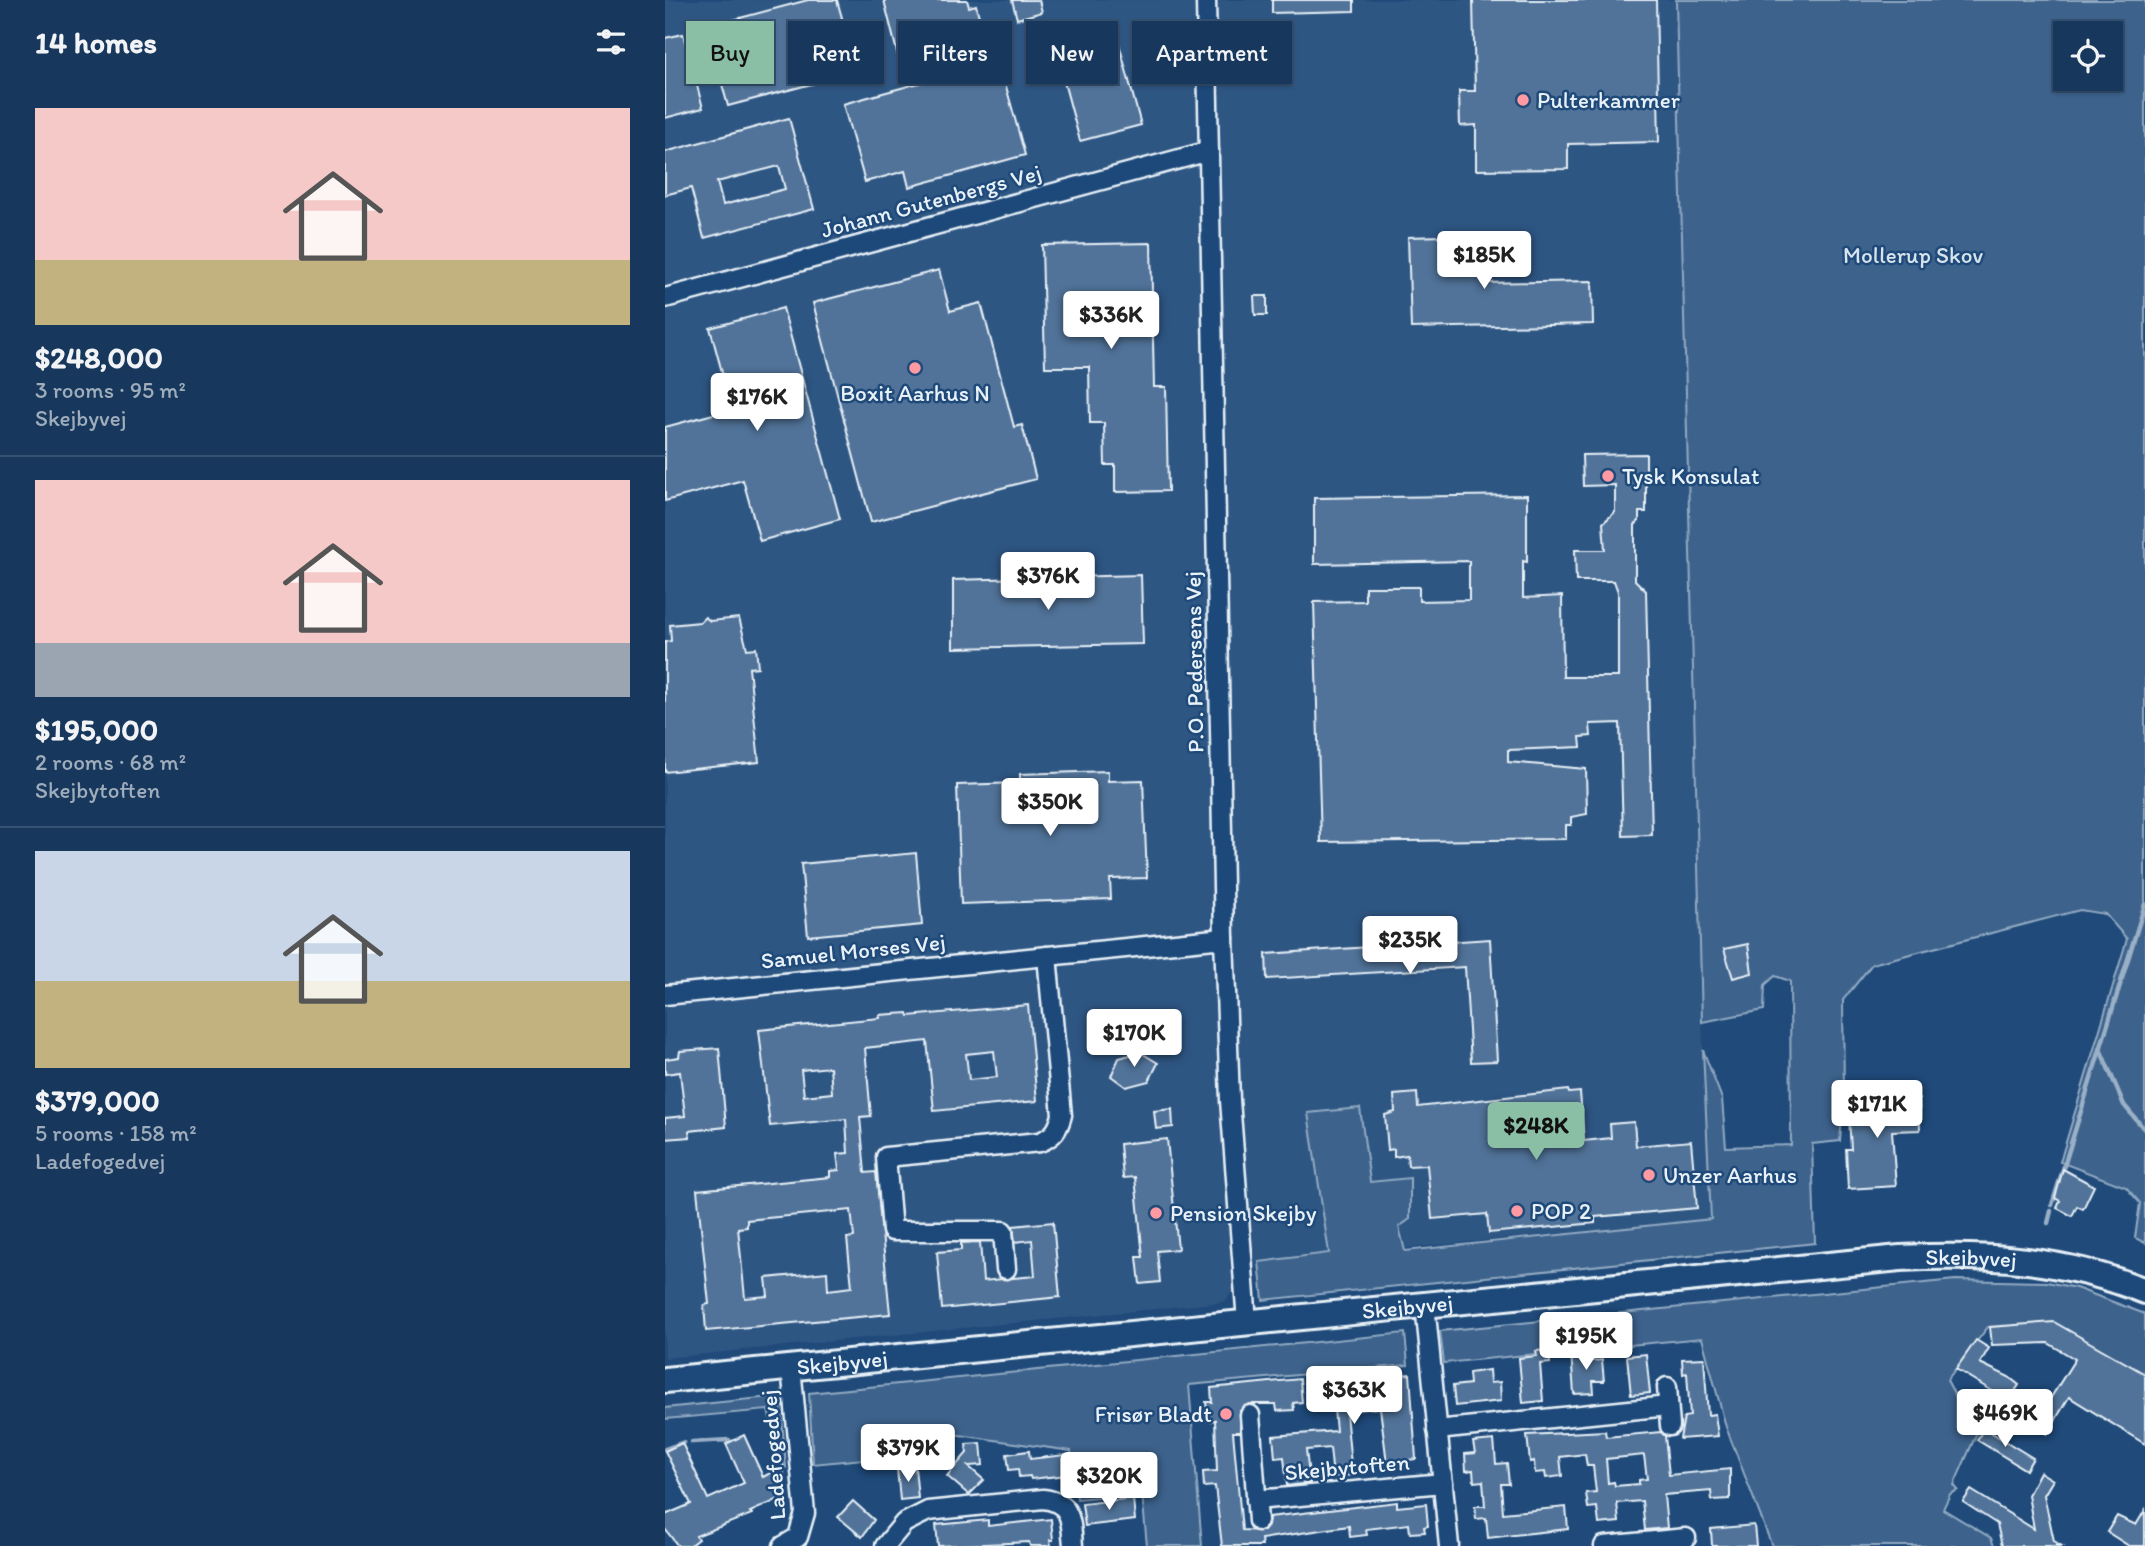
<!DOCTYPE html>
<meta charset="utf-8">
<style>
:root{--surface:#17385c;--page:#244365;--text:#f1f3f6;--muted:#9eacbb;--line:#365272;--accent:#8abfa5}
body{margin:0;font-family:Itim,sans-serif;background:var(--page);color:var(--text);height:100vh;display:flex;flex-direction:column;font-size:26px;white-space:nowrap}
*{box-sizing:border-box;margin:0}
p{font-size:23px;color:var(--muted)}
.icon{flex:none;width:38px;height:38px;fill:none;stroke:currentColor;stroke-width:2;stroke-linecap:round;stroke-linejoin:round}
.map{position:relative;flex:1;overflow:hidden}
.details{display:flex;flex-direction:column;background:var(--surface);width:665px}
.details>*{flex:none}
.guide{position:absolute;left:21px;top:21px;width:665px;height:63px;display:flex;gap:14px}
.tools{position:absolute;left:1388px;top:21px;display:grid;gap:14px}
.tools a{display:grid;place-items:center;width:70px;height:70px;border-radius:0px;background:var(--surface);box-shadow:0 2px 5px #0004,0 0 0 2px var(--line);font-size:35px}
.price{position:absolute;translate:-50% -60px;padding:0 16px;border-radius:7px;background:#fff;color:#222;font-size:23px;line-height:46px;filter:drop-shadow(0 2px 4px #0008)}
.price::after{content:'';position:absolute;left:50%;top:42px;width:21px;height:16px;margin-left:-10px;background:inherit;clip-path:polygon(0 0,100% 0,50% 100%)}
.price.selected{background:var(--accent);color:#111}
ul{padding:0;list-style:none}
li{display:grid;align-content:center;gap:14px;height:371px;padding:0 35px}
li+li{border-top:2px solid var(--line)}
li span{display:grid;place-items:center;height:217px;border-radius:0px;color:#555}
li>.icon{margin-inline-start:auto}
span .icon{width:126px;height:126px;fill:#fffc;stroke-width:1}
li b{font-size:30px}
h2{display:flex;justify-content:space-between;align-items:center;height:84px;padding:0 35px;font-size:30px}
.tag{padding:0 24px;border-radius:0px;background:var(--surface);box-shadow:0 2px 5px #0004,0 0 0 2px var(--line);font-size:24px;line-height:63px}
.tag.selected{background:var(--accent);color:#111}
main{display:flex;flex:1;min-height:0}
.map>svg:first-child{display:block}
.built{fill:#2e5683}
.green{fill:#3c628c;stroke:#92aac2;stroke-width:2;fill-rule:evenodd}
.lines{fill:none;stroke-linecap:round;stroke-linejoin:round}
.stream{stroke:#9ab0c7;stroke-width:4.5}
.building{fill:#517399;stroke:#e8f1f8;stroke-width:2;fill-rule:evenodd}
.street-casing{stroke:#e8f1f8;stroke-width:23}
.secondary-casing{stroke:#e8f1f8;stroke-width:30}
.street{stroke:#1f4a7a;stroke-width:18}
.secondary{stroke:#1f4a7a;stroke-width:24}
.poi-dot{fill:#ff9aa2;stroke:#1f4a7a;stroke-width:2.5}
.labels{text-anchor:middle;dominant-baseline:central;stroke-width:5;stroke-linejoin:round;paint-order:stroke}
.poi-label{font-size:23px;fill:#e8f1f8;stroke:#1f4a7a;text-anchor:start}
.street-label{font-size:23px;fill:#e8f1f8;stroke:#1f4a7a}
.park-label{font-size:23px;fill:#d7e3ed;stroke:#1f4a7a}
</style>
<main>
<section class="details">
<h2>14 homes<svg class="icon" aria-label="filters" viewBox="0 0 24 24"><path d="M4 7h16M4 17h16"/><circle cx="9" cy="7" r="2"/><circle cx="15" cy="17" r="2"/></svg></h2>
<ul>
<li><span style="background:linear-gradient(#f6c9c9 70%,#c2b280 0)"><svg class="icon" aria-label="home" viewBox="0 0 24 24"><path d="M3 11l9-7 9 7M6 9v11h12V9"/></svg></span><div><b>$248,000</b><p>3 rooms · 95 m²</p><p>Skejbyvej</p></div></li>
<li><span style="background:linear-gradient(#f6c9c9 75%,#9aa5b1 0)"><svg class="icon" aria-label="home" viewBox="0 0 24 24"><path d="M3 11l9-7 9 7M6 9v11h12V9"/></svg></span><div><b>$195,000</b><p>2 rooms · 68 m²</p><p>Skejbytoften</p></div></li>
<li><span style="background:linear-gradient(#c9d6e8 60%,#c2b280 0)"><svg class="icon" aria-label="home" viewBox="0 0 24 24"><path d="M3 11l9-7 9 7M6 9v11h12V9"/></svg></span><div><b>$379,000</b><p>5 rooms · 158 m²</p><p>Ladefogedvej</p></div></li>
</ul>
</section>
<div class="map">
<svg width="1480" height="1546" viewBox="0 0 1480 1546">
<rect width="100%" height="100%" fill="#1f4a7a"/>
<filter id="ink" filterUnits="userSpaceOnUse"><feTurbulence type="fractalNoise" baseFrequency=".0143" numOctaves="2"/><feDisplacementMap in="SourceGraphic" scale="14" xChannelSelector="R" yChannelSelector="G"/><feConvolveMatrix kernelMatrix="1 2 1 2 8 2 1 2 1" color-interpolation-filters="sRGB"/></filter>
<g filter="url(#ink)">
<!-- built -->
<polygon class="built" points="0,0 1011,0 1037,1022 1046,1219 594,1262 559,1302 0,1358"/>
<!-- green -->
<g class="green">
<path d="M 1011,0 L 1480,0 L 1480,1243 L 1470,1238 L 1475,1203 L 1461,1187 L 1395,1162 L 1462,939 L 1440,914 L 1415,910 L 1207,964 L 1178,1000 L 1179,1093 L 1175,1141 L 1147,1144 L 1150,1243 L 598,1300 L 594,1262 L 664,1253 L 643,1113 L 695,1108 L 705,1182 L 745,1178 L 745,1219 L 734,1227 L 740,1251 L 1046,1219 L 1038,1050 L 1057,1099 L 1061,1147 L 1126,1145 L 1125,981 L 1110,976 L 1100,985 L 1099,1010 L 1037,1022 ZM 1400,33 L 1446,33 L 1446,79 L 1400,79 Z"/>
<polygon points="1290,1280 1382,1282 1411,1288 1480,1314 1480,1375 1392,1324 1323,1327 1282,1380 1311,1435 1289,1485 1293,1490 1285,1494 1278,1509 1326,1538 1329,1546 1107,1546 1061,1427 1037,1338 779,1363 775,1331"/>
<polygon points="740,1333 743,1365 524,1385 537,1546 482,1546 477,1493 412,1499 406,1451 259,1430 260,1453 148,1464 144,1393"/>
<polygon points="105,1397 111,1399 116,1406 121,1467 116,1463 103,1410 0,1419 0,1408"/>
</g>
<g class="lines">
<!-- stream -->
<g class="stream">
<polyline points="1435,1049 1459,1105 1480,1130"/>
<polyline points="1387,1205 1480,904"/>
<polyline points="1383,1223 1386,1211"/>
<polyline points="27,1442 64,1440"/>
<polyline points="0,1449 19,1442"/>
</g>
</g>
<!-- building -->
<g class="building">
<polygon points="143,0 172,0 192,72 63,106 41,27"/>
<polygon points="219,0 302,0 304,7 311,5 318,32 233,56"/>
<polygon points="347,0 374,0 377,12 352,19"/>
<polygon points="607,0 689,0 689,11 607,13"/>
<polygon points="808,0 991,0 994,142 903,144 903,169 811,170 811,125 795,126 794,91 810,91"/>
<polygon points="450,29 476,125 415,141 389,45"/>
<polygon points="18,34 38,108 0,118 0,38"/>
<polygon points="334,61 360,155 244,187 240,171 200,182 178,104"/>
<path d="M 124,118 L 149,209 L 39,238 L 26,188 L 0,195 L 0,152 ZM 114,166 L 120,189 L 58,205 L 52,182 Z"/>
<polygon points="817,235 818,283 927,281 928,324 746,328 743,237"/>
<polygon points="486,243 489,387 501,387 503,491 450,492 450,465 440,465 439,423 425,423 424,367 380,367 377,245"/>
<polygon points="274,270 285,311 316,303 349,427 357,425 371,479 206,522 148,303"/>
<polygon points="589,296 602,296 602,315 590,315"/>
<polygon points="118,308 175,519 95,541 78,480 0,501 0,427 67,409 45,328"/>
<polygon points="981,454 981,512 974,512 974,521 970,525 970,580 981,591 987,835 958,836 955,723 925,724 926,736 915,737 916,747 843,750 843,762 921,769 922,814 906,817 906,825 901,825 901,839 656,842 649,602 700,601 700,587 754,587 754,601 804,600 804,561 649,564 649,498 862,495 862,562 858,561 858,598 897,596 898,677 953,677 953,592 949,581 911,581 910,550 940,550 938,523 950,512 950,485 918,486 917,455"/>
<polygon points="476,575 478,644 288,648 288,580"/>
<polygon points="40,617 45,621 74,618 82,649 91,648 93,667 84,668 94,762 0,772 0,642 6,641 5,625 35,622"/>
<polygon points="443,771 443,781 478,780 482,878 445,879 446,899 296,904 292,785 355,783 355,774"/>
<polygon points="251,853 257,925 143,936 136,864"/>
<polygon points="825,939 832,1061 806,1062 800,967 602,979 601,954"/>
<polygon points="1083,944 1087,973 1068,978 1059,949"/>
<path d="M 363,1005 L 372,1101 L 269,1111 L 262,1041 L 200,1048 L 206,1116 L 195,1117 L 200,1173 L 211,1172 L 225,1314 L 41,1331 L 39,1305 L 44,1304 L 32,1190 L 165,1177 L 165,1171 L 174,1170 L 172,1154 L 183,1153 L 181,1119 L 105,1126 L 94,1030 L 215,1018 L 214,1015 L 243,1013 L 244,1016 ZM 329,1051 L 332,1077 L 304,1080 L 301,1054 ZM 165,1067 L 167,1093 L 139,1096 L 136,1070 ZM 186,1210 L 189,1237 L 182,1238 L 187,1287 L 163,1290 L 162,1272 L 101,1278 L 103,1296 L 80,1298 L 73,1228 L 82,1227 L 82,1220 Z"/>
<polygon points="54,1048 61,1127 24,1131 25,1137 0,1139 0,1118 20,1116 15,1072 0,1074 0,1059 14,1057 15,1051"/>
<polygon points="475,1052 493,1063 484,1081 461,1087 446,1076 454,1058"/>
<polygon points="903,1090 904,1093 915,1092 919,1141 946,1138 945,1124 969,1122 971,1146 1026,1141 1032,1208 930,1217 930,1223 824,1233 822,1214 767,1219 762,1165 743,1166 742,1155 729,1157 729,1149 723,1150 720,1115 730,1112 729,1095 752,1093 753,1107"/>
<polygon points="1254,1098 1255,1130 1227,1131 1231,1186 1183,1189 1181,1149 1186,1149 1183,1102"/>
<polygon points="507,1109 508,1127 491,1129 489,1111"/>
<polygon points="502,1139 513,1249 492,1251 495,1282 475,1284 472,1257 478,1257 470,1177 458,1178 455,1144"/>
<polygon points="1398,1169 1429,1186 1418,1209 1412,1206 1407,1216 1392,1208 1395,1201 1390,1198"/>
<polygon points="388,1222 395,1297 277,1309 272,1252 296,1250 296,1243 315,1242 318,1281 370,1276 367,1240 350,1242 348,1226"/>
<polygon points="1389,1322 1480,1374 1480,1444 1404,1397 1382,1434 1347,1410 1350,1405 1291,1369 1311,1340 1324,1348 1315,1363 1344,1377 1354,1385 1350,1391 1378,1410 1410,1359 1383,1343 1327,1345 1325,1327"/>
<polygon points="884,1350 885,1363 875,1364 878,1401 858,1403 854,1358 872,1356 871,1351"/>
<polygon points="927,1351 927,1361 937,1360 939,1381 928,1381 929,1393 909,1394 906,1352"/>
<polygon points="981,1354 985,1393 966,1395 962,1356"/>
<polygon points="1039,1358 1043,1415 1050,1414 1053,1436 1015,1439 1019,1417 1025,1416 1022,1373 1018,1374 1017,1359"/>
<polygon points="695,1368 697,1387 722,1385 722,1376 745,1374 751,1459 722,1463 715,1408 692,1410 681,1413 687,1475 668,1477 665,1448 641,1450 645,1483 622,1486 619,1457 610,1458 608,1436 671,1431 666,1377 673,1377 672,1370"/>
<polygon points="824,1370 825,1383 835,1382 836,1401 790,1406 788,1386 805,1384 804,1373"/>
<polygon points="635,1379 637,1402 628,1403 629,1410 612,1411 611,1404 585,1404 575,1411 575,1432 568,1432 577,1530 599,1531 603,1526 604,1517 732,1502 732,1507 761,1504 763,1526 759,1527 760,1532 745,1533 744,1524 701,1529 702,1535 685,1537 684,1526 596,1539 597,1546 557,1546 550,1486 539,1487 538,1472 552,1471 550,1420 543,1421 541,1402 547,1402 546,1388"/>
<polygon points="1319,1428 1368,1458 1361,1470 1312,1440"/>
<path d="M 940,1431 L 941,1437 L 996,1432 L 1000,1436 L 1004,1475 L 1065,1469 L 1065,1499 L 1047,1500 L 1046,1491 L 999,1495 L 1002,1528 L 980,1530 L 977,1501 L 952,1503 L 954,1522 L 934,1524 L 932,1507 L 923,1508 L 921,1493 L 931,1492 L 928,1466 L 922,1466 L 920,1454 L 895,1457 L 897,1476 L 881,1478 L 880,1472 L 870,1473 L 869,1461 L 865,1462 L 862,1435 ZM 979,1455 L 982,1479 L 974,1480 L 974,1484 L 950,1486 L 949,1482 L 943,1483 L 941,1459 Z"/>
<polygon points="79,1435 98,1477 118,1466 121,1496 85,1512 87,1514 31,1536 33,1539 24,1546 13,1546 0,1529 0,1515 26,1504 0,1451 17,1443 43,1499 79,1483 61,1444"/>
<polygon points="829,1440 831,1464 842,1463 844,1484 836,1484 838,1513 901,1507 903,1529 823,1538 821,1518 811,1519 810,1506 820,1506 818,1481 809,1482 808,1470 801,1471 800,1454 810,1453 808,1442"/>
<polygon points="316,1443 318,1465 303,1466 319,1480 304,1495 282,1476 302,1453 301,1444"/>
<polygon points="364,1451 365,1459 400,1455 402,1475 366,1479 365,1476 354,1477 353,1469 344,1470 342,1454"/>
<polygon points="250,1467 253,1498 235,1500 232,1469"/>
<polygon points="1375,1472 1388,1480 1379,1495 1389,1541 1397,1546 1337,1546 1332,1524 1298,1502 1306,1490 1369,1529 1363,1495"/>
<polygon points="468,1498 470,1520 420,1526 417,1504"/>
<polygon points="188,1501 209,1520 197,1537 173,1517"/>
<polygon points="1480,1510 1480,1546 1464,1546 1442,1532 1452,1516 1471,1525"/>
<polygon points="386,1519 388,1540 385,1540 386,1546 365,1546 364,1542 273,1546 271,1525 323,1520 323,1526"/>
<polygon points="1089,1525 1091,1546 1047,1546 1046,1529"/>
</g>
<g class="lines">
<!-- street casing -->
<g class="street-casing">
<g id="street">
<polyline points="541,0 559,938 565,1100 582,1322"/>
<polyline points="0,298 544,151"/>
<polyline points="0,995 559,938"/>
<path d="M 341,1269 L 338,1231 L 227,1231 L 221,1157 L 375,1142 C 389,1136 393,1130 397,1115 L 382,956"/>
<polyline points="760,1304 784,1546"/>
<polyline points="1002,1387 1005,1426"/>
<polyline points="585,1415 593,1521"/>
<polyline points="772,1430 1003,1406"/>
<polyline points="591,1500 778,1483"/>
<polyline points="118,1546 133,1537 140,1513 126,1367"/>
<path d="M 220,1546 L 239,1523 L 263,1511 L 378,1499 C 407,1502 406,1522 408,1546"/>
<polyline points="939,1546 1021,1538"/>
</g>
</g>
<!-- secondary casing -->
<g class="secondary-casing">
<g id="secondary">
<path id="s1" d="M 0,1380 L 1235,1258 C 1323,1254 1397,1258 1480,1291"/>
</g>
</g>
<!-- street -->
<use href="#street" class="street"/>
<!-- secondary -->
<use href="#secondary" class="secondary"/>
</g>
</g>
<!-- markers -->
<g class="poi-dot">
<circle cx="858" cy="100" r="7"/>
<circle cx="250" cy="368" r="7"/>
<circle cx="943" cy="476" r="7"/>
<circle cx="984" cy="1175" r="7"/>
<circle cx="852" cy="1211" r="7"/>
<circle cx="491" cy="1213" r="7"/>
<circle cx="561" cy="1414" r="7"/>
</g>
<g class="labels">
<!-- poi labels -->
<g class="poi-label">
<text x="872" y="100">Pulterkammer</text>
<text x="250" y="393" text-anchor="middle">Boxit Aarhus N</text>
<text x="957" y="476">Tysk Konsulat</text>
<text x="998" y="1175">Unzer Aarhus</text>
<text x="866" y="1211">POP 2</text>
<text x="505" y="1213">Pension Skejby</text>
<text x="547" y="1414" text-anchor="end">Frisør Bladt</text>
</g>
<!-- street labels -->
<g class="street-label">
<text transform="translate(266 201) rotate(-15)">Johann Gutenbergs Vej</text>
<text transform="translate(529 662) rotate(-91)">P.O. Pedersens Vej</text>
<text transform="translate(188 951) rotate(-6)">Samuel Morses Vej</text>
<text stroke="none"><textPath href="#s1" startOffset="1312">Skejbyvej</textPath></text>
<text stroke="none"><textPath href="#s1" startOffset="746">Skejbyvej</textPath></text>
<text stroke="none"><textPath href="#s1" startOffset="178">Skejbyvej</textPath></text>
<text transform="translate(108 1455) rotate(-94)">Ladefogedvej</text>
<text transform="translate(682 1467) rotate(-5)">Skejbytoften</text>
</g>
<!-- park labels -->
<g class="park-label">
<text x="1248" y="255">Mollerup Skov</text>
</g>
</g>
</svg>
<div class="tools">
<a><svg class="icon" aria-label="locate" viewBox="0 0 24 24"><circle cx="12" cy="12" r="6"/><path d="M12 2v4M12 18v4M2 12h4M18 12h4"/></svg></a>
</div>
<b class="price" style="left:819px;top:291px">$185K</b>
<b class="price" style="left:446px;top:351px">$336K</b>
<b class="price" style="left:92px;top:433px">$176K</b>
<b class="price" style="left:383px;top:612px">$376K</b>
<b class="price" style="left:385px;top:838px">$350K</b>
<b class="price" style="left:745px;top:976px">$235K</b>
<b class="price" style="left:469px;top:1069px">$170K</b>
<b class="price" style="left:1212px;top:1140px">$171K</b>
<b class="price selected" style="left:871px;top:1162px">$248K</b>
<b class="price" style="left:921px;top:1372px">$195K</b>
<b class="price" style="left:689px;top:1426px">$363K</b>
<b class="price" style="left:1340px;top:1449px">$469K</b>
<b class="price" style="left:243px;top:1484px">$379K</b>
<b class="price" style="left:444px;top:1512px">$320K</b>
<div class="guide">
<a class="tag selected">Buy</a>
<a class="tag">Rent</a>
<a class="tag">Filters</a>
<a class="tag">New</a>
<a class="tag">Apartment</a>
</div>
</div>
</main>
